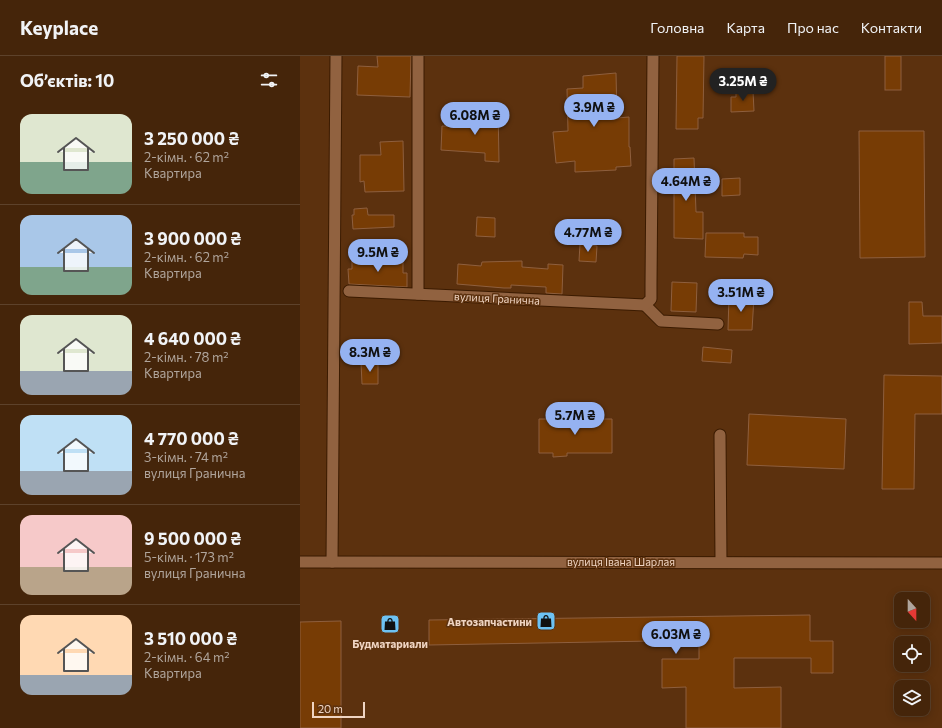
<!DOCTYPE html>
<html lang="uk">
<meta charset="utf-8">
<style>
:root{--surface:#45250a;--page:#4c2d13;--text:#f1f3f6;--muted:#b0a59c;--line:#5d422b;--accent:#95b2f1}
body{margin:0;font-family:Commissioner,sans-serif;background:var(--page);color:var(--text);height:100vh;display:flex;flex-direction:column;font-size:15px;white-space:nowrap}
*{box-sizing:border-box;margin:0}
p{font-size:13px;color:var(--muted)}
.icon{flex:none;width:22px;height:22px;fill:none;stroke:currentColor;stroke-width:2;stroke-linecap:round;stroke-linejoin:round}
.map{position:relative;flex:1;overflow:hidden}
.panel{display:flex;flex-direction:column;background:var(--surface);width:300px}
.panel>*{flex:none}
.needle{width:26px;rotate:159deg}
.controls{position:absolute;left:594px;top:536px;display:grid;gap:8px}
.controls a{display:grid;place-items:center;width:36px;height:36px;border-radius:8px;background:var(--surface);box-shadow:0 2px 10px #0003,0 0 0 1px var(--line);font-size:20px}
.scale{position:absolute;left:12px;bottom:10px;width:53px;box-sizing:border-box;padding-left:4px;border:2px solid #efd4c2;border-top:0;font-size:11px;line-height:14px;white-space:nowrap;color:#efd4c2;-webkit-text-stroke:3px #5c310e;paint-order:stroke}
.price{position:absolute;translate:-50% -34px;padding:0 9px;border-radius:14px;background:var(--accent);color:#111;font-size:13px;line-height:26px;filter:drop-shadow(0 1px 2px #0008)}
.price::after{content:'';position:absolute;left:50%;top:24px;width:12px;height:9px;margin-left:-6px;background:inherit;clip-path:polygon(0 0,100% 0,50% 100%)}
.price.selected{background:#222;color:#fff}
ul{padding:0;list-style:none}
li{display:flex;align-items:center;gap:12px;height:100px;padding:0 20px}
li+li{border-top:1px solid var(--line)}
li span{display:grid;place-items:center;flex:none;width:112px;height:80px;border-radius:12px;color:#555}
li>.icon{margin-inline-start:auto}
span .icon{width:48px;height:48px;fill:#fffc;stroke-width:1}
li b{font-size:17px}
h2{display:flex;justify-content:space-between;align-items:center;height:48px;padding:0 20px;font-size:17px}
header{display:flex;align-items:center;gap:24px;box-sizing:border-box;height:56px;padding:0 20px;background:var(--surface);border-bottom:1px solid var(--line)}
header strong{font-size:19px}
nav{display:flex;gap:22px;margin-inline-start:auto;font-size:14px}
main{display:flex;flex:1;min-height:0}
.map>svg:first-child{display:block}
.building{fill:#773c05;stroke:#8e5f3e}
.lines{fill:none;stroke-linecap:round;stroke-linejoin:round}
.service-casing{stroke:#3b1b01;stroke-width:13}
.minor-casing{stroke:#3b1b01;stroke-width:13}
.service{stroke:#916240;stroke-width:11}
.minor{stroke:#916240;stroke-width:11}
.labels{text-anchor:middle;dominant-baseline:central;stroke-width:3;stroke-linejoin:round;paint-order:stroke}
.street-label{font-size:11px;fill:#efd4c2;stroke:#5c310e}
.poi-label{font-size:11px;font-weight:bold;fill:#efd4c2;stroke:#5c310e;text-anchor:end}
</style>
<header>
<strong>Keyplace</strong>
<nav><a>Головна</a><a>Карта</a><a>Про нас</a><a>Контакти</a></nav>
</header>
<main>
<section class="panel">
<h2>Об’єктів: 10<svg class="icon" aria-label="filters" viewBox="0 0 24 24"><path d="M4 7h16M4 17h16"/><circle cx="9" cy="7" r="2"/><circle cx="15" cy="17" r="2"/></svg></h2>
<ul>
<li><span style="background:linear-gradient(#dfe7d0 60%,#7fa58c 0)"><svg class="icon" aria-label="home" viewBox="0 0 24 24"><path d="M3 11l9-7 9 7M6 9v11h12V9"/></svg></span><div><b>3 250 000 ₴</b><p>2-кімн. · 62 m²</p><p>Квартира</p></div></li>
<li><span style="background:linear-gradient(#a9c7e8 65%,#7fa58c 0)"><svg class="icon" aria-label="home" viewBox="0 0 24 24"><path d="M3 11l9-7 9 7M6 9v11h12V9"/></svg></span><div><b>3 900 000 ₴</b><p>2-кімн. · 62 m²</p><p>Квартира</p></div></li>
<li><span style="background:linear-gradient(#dfe7d0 70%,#9aa5b1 0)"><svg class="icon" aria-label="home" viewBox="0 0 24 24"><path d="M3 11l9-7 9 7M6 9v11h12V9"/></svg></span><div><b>4 640 000 ₴</b><p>2-кімн. · 78 m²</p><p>Квартира</p></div></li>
<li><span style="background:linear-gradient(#bfe0f5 70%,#9aa5b1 0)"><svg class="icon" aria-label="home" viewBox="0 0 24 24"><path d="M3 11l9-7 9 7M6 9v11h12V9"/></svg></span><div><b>4 770 000 ₴</b><p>3-кімн. · 74 m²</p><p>вулиця Гранична</p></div></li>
<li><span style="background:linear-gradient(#f6c9c9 65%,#b9a48a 0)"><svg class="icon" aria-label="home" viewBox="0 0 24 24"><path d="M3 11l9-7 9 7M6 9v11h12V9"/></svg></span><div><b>9 500 000 ₴</b><p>5-кімн. · 173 m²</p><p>вулиця Гранична</p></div></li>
<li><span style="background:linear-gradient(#ffd9b3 75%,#9aa5b1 0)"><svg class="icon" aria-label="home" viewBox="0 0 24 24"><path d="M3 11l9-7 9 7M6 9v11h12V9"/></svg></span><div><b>3 510 000 ₴</b><p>2-кімн. · 64 m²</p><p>Квартира</p></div></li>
</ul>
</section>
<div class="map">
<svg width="642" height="672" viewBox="0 0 642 672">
<rect width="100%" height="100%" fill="#5c310e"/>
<!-- building -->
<g class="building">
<polygon points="77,0 111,0 110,41 57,39 58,10 78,11"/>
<polygon points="377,0 404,0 403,62 398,62 398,73 376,73"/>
<rect x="585" y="0" width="16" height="34"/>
<polygon points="316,17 317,62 329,61 329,91 330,91 331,110 316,111 316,114 275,116 275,105 256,107 253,76 268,75 267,33 283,32 283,20"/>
<polygon points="436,35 453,35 454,55 431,56 431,41 436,41"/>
<polygon points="178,51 198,51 199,106 185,105 185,97 141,94 142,70 178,71"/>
<polygon points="559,75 624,75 625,201 560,202"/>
<polygon points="103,85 104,135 65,136 64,125 60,126 60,99 81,99 80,86"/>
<polygon points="394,102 396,156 403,156 403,183 374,182 374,103"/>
<polygon points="440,122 440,139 422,140 422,123"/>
<polygon points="67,152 68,159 94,159 94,171 53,173 52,159 54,159 54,153"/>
<polygon points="177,161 195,162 195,181 176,180"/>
<polygon points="406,177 444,177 444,181 458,181 458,199 444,198 443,202 405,201"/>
<polygon points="280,188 297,190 296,206 279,205"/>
<polygon points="103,203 103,217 107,217 107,231 49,228 48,213 52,213 52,204"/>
<polygon points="222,205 222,211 248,213 248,208 263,209 262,238 246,237 246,231 211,229 211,232 204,232 157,228 158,208 181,210 182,206"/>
<polygon points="372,226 397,227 396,256 371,255"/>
<polygon points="429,240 454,241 452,274 428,274"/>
<polygon points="609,246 622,246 623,260 642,260 642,287 609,288"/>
<polygon points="403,291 432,294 431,307 402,305"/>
<polygon points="61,306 78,306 78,328 62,328"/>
<polygon points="584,319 642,320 642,358 615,358 614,433 582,433"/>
<polygon points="449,358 546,363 544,413 447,409"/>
<polygon points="239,363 312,363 312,397 267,397 267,400 253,401 253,397 239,397"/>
<polygon points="510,559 510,585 533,585 533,617 511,617 511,602 434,602 434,632 481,631 481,672 386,672 386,631 362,632 362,603 399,603 399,574 353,575 353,585 129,589 129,564"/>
<polygon points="41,565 41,672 0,672 0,566"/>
</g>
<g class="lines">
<!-- service casing -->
<g class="service-casing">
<g id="service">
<polyline points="345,249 361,265 418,268"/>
<polyline points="420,379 421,505"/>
</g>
</g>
<!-- minor casing -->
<g class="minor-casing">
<g id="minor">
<polyline points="49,235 345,249 351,243 351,228 353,0"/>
<polyline points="118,238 118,0"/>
<polyline points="0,506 642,507"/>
<polyline points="32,506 36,0"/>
</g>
</g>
<!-- service -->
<use href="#service" class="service"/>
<!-- minor -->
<use href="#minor" class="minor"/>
</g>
<!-- icons -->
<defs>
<g id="shop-square" transform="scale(1)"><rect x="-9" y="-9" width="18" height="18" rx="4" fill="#6dc2f3" stroke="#5c310e"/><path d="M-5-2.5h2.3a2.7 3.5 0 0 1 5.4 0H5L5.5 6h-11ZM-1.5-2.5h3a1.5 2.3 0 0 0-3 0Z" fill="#111"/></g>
</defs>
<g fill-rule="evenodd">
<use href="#shop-square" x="246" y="565"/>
<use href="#shop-square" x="90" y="568"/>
</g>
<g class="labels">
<!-- street labels -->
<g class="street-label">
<text transform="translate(197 242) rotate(3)">вулиця Гранична</text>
<text x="321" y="505">вулиця Івана Шарлая</text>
</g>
<!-- poi labels -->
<g class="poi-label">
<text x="232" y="565">Автозапчастини</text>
<text x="90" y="587" text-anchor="middle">Будматариали</text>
</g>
</g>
</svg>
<div class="controls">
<a><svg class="needle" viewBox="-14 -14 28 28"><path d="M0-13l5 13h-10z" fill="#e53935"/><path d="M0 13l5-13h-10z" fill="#b0a59c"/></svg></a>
<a><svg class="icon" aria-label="locate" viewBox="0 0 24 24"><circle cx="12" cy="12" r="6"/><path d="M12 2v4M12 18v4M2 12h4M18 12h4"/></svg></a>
<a><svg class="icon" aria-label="layers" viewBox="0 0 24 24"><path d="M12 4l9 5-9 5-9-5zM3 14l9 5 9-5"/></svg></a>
</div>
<div class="scale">20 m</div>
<b class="price selected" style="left:443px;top:46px">3.25M ₴</b>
<b class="price" style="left:294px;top:72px">3.9M ₴</b>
<b class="price" style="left:175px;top:80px">6.08M ₴</b>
<b class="price" style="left:386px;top:146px">4.64M ₴</b>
<b class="price" style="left:288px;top:197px">4.77M ₴</b>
<b class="price" style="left:78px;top:217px">9.5M ₴</b>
<b class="price" style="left:441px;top:257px">3.51M ₴</b>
<b class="price" style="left:70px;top:317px">8.3M ₴</b>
<b class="price" style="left:275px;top:380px">5.7M ₴</b>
<b class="price" style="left:376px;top:599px">6.03M ₴</b>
</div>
</main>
